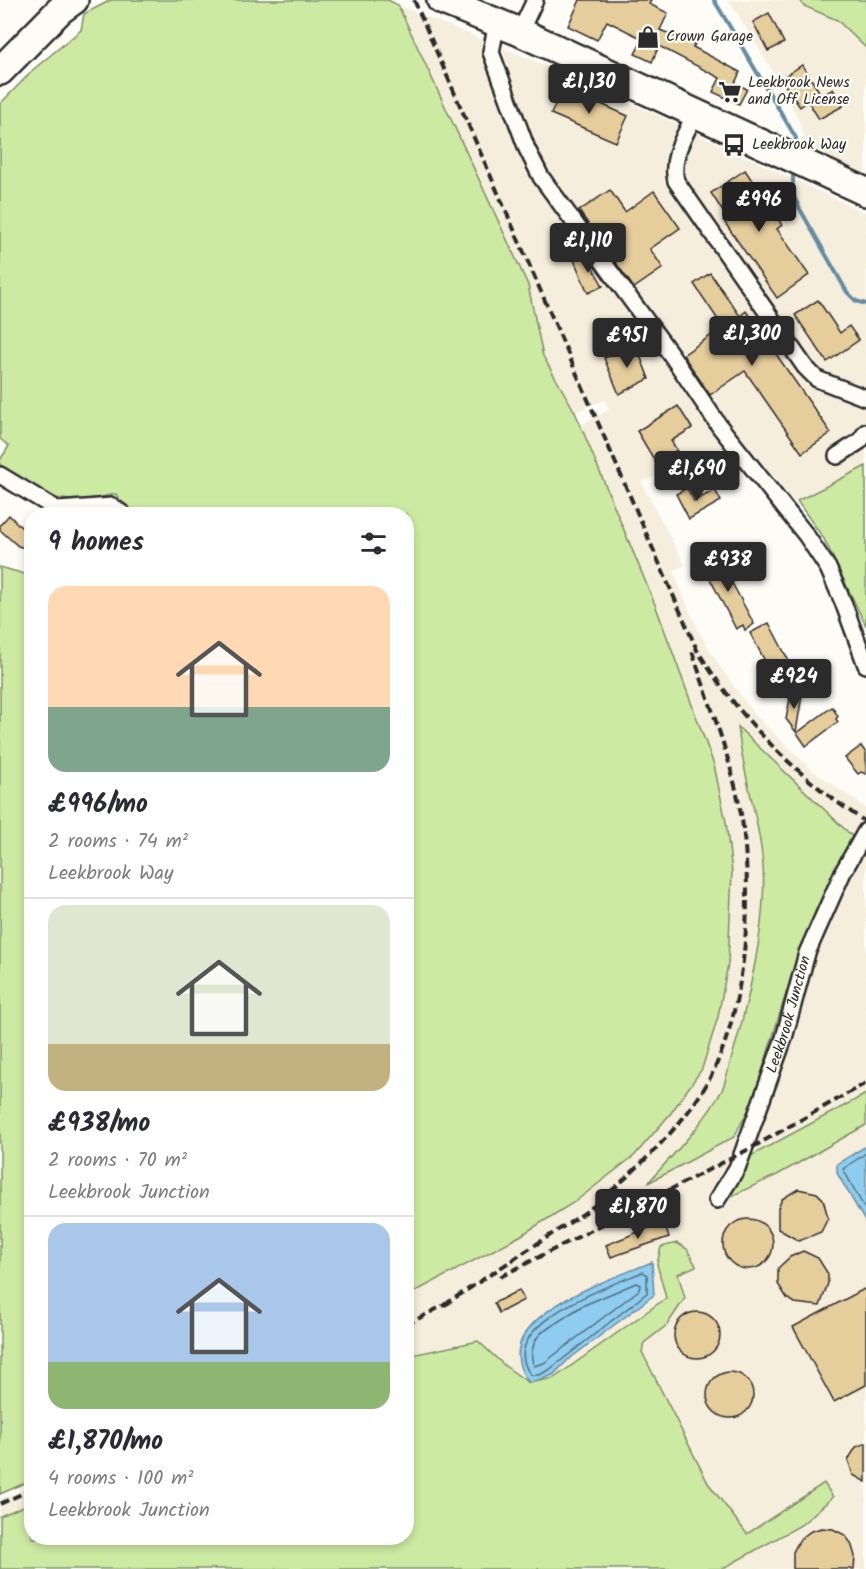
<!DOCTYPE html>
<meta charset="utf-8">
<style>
:root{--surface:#fff;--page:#f7f7f7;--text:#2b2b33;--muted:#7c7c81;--line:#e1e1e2;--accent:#2b2b2b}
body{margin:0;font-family:Kalam,sans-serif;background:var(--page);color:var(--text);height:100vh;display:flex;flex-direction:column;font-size:22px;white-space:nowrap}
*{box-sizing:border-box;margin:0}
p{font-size:20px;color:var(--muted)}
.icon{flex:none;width:33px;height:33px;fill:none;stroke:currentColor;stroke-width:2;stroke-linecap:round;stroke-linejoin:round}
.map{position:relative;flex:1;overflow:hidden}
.details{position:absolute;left:24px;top:507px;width:390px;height:1038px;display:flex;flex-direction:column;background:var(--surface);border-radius:24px;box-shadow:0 3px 9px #0003}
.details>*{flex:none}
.price{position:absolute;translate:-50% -51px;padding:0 14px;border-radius:6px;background:var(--accent);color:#fff;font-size:20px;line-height:39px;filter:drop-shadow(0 2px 3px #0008)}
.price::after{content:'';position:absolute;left:50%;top:36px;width:18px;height:14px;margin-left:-9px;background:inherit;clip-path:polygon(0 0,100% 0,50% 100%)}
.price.selected{background:#222;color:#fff}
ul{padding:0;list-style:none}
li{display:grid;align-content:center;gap:12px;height:318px;padding:0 24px}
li+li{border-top:2px solid var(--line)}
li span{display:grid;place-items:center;height:186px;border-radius:18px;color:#555}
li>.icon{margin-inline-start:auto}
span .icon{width:108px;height:108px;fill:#fffc;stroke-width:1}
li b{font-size:26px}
h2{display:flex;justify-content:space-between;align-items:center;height:72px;padding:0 24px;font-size:26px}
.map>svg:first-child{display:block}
.built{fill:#f6eedc}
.green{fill:#cceaa2;stroke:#7c8a66;stroke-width:1.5}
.water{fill:#8ecdef;stroke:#668ca1;stroke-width:1.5}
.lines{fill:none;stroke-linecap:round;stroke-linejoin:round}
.shore{stroke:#536c79;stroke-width:1.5}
.stream{stroke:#668ca1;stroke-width:4}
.building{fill:#e6cd9c;stroke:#2b2b2b;stroke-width:1.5}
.street-casing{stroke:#2b2b2b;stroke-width:20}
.highway-casing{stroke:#2b2b2b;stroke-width:32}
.street{stroke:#fdfcf7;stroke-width:15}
.highway{stroke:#fdfcf7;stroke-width:27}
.rail{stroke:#2b2b2b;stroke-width:4;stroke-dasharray:9 4.5;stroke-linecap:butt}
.labels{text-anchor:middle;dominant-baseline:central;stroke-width:4.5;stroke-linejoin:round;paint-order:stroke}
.poi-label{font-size:15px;fill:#2b2b2b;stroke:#fdfcf7;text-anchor:start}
.street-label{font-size:15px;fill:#2b2b2b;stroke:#fdfcf7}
</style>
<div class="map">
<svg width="866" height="1569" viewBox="0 0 866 1569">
<rect width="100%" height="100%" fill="#fdfcf7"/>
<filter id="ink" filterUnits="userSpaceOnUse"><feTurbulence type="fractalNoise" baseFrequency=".0167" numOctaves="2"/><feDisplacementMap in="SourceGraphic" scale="12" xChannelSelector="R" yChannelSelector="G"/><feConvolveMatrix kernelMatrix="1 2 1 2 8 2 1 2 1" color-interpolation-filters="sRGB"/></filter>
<g filter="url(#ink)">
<!-- built -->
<g class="built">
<polygon points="729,0 800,0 804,6 837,20 866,48 866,176 806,146 799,121 784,90"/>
<polygon points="381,5 398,5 481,39 498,88 537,166 502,47 655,114 866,213 866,466 778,510 731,448 641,482 685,565 673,571 696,626 716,661 754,714 811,769 866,808 866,1569 303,1569 406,1538 407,1296 520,1236 576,1201 635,1155 671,1113 702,1069 717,1017 728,964 732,872 726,822 714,765 656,607 580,425 609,410 605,400 575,412 491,264"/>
<polygon points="31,1486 31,1503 0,1516 0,1500"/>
</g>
<!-- green -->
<g class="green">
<path d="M 111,0 L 388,0 L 398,5 L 528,285 L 543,356 L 575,412 L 656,607 L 714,765 L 726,822 L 732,872 L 728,964 L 718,1017 L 702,1069 L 671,1113 L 635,1155 L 576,1201 L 520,1236 L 407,1296 L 406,514 L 126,514 L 116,494 C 55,507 51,499 0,468 L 0,460 L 9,446 L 0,439 L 0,104 L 35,68 L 81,30 L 84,14 Z"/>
<polygon points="800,0 866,0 866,48 837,20 804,6"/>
<polygon points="866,466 866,626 824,539 797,501"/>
<polygon points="0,567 32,576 32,1480 0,1494"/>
<path d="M 738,727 L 852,836 L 798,954 L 753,1101 L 734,1137 L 648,1183 C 673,1154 704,1124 722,1090 C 726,1081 728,1069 731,1060 C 748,1005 767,923 763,866 C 760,819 742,774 738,727 Z"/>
<polygon points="866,1094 866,1125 777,1175 723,1200 745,1159"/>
<polygon points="677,1243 687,1249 696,1266 678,1274 685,1298 667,1325 644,1343 642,1352 708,1483 747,1534 824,1483 833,1497 801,1525 722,1569 0,1569 0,1516 31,1503 32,1538 406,1538 407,1356 478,1341 505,1366 529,1383 554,1378 666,1298 657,1264 661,1247"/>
</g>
<!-- water -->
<g class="water">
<polygon points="866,1146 866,1223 837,1173 837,1164"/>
<path d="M 652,1262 L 654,1295 L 568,1360 L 553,1375 L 529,1383 C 480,1319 610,1280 652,1262 Z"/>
</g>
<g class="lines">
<!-- shore -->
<g class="shore">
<polyline points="866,1153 843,1169 866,1211"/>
<path d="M 643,1272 L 647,1275 L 647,1293 L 549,1370 L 539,1375 L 531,1375 C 492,1325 612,1285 643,1272 Z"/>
<path d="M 636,1283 L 640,1285 L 639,1290 L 544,1363 L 534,1366 C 529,1356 533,1341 541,1333 L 582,1306 Z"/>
</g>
<!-- stream -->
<g class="stream">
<polyline points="714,0 796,138 795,148"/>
<polyline points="793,170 793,195 800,209 847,292 856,301 866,304"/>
</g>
</g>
<!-- building -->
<g class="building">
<polygon points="580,0 651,0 649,4 668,13 660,30 695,44 693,47 740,72 735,83 747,89 739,104 713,92 720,78 659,46 652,62 635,54 643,39 607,21 597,40 568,26"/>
<polygon points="769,13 784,43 768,51 753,22"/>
<polygon points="802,65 822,96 833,89 843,106 819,119 808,101 800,107 781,79"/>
<polygon points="563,87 628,116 616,142 551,114"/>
<polygon points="745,170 782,225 777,229 809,275 777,298 723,220 727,218 711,193"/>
<polygon points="610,190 625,212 654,191 680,228 650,249 663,268 634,288 579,211"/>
<polygon points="586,255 603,286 588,293 574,260"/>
<polygon points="710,273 740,316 746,311 831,433 802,453 745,371 710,395 683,355 723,327 694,284"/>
<polygon points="818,300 840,333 849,326 859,340 827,362 795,315"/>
<polygon points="636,345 649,379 619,394 604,358"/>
<polygon points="678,406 692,428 671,441 677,450 656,463 637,431"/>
<polygon points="687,488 694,501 715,490 721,501 689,519 676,494"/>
<polygon points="9,515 22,528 32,530 32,550 18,546 0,530 0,525"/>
<polygon points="716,553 754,624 745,630 743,625 736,629 704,567 709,564 706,558"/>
<polygon points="769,623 793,669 788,672 793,682 780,689 750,633"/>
<polygon points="791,693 802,695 796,732 786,719"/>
<polygon points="832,707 838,716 836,719 838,722 806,746 797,733"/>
<polygon points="861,746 866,753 866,774 861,772 858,774 845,758"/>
<polygon points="798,1189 817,1193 823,1199 828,1218 821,1232 799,1241 778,1229 778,1208 782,1199"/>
<circle cx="748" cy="1244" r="25"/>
<polygon points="663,1222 669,1237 611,1257 606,1245"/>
<polygon points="803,1251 818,1258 828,1274 828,1283 820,1306 795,1303 787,1298 778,1284 778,1268 790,1257"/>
<polygon points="866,1288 866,1385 834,1402 793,1327"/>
<polygon points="519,1290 524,1300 499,1313 494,1303"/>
<circle cx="697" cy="1335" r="23"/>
<circle cx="730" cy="1395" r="23"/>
<polygon points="866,1443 866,1482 853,1475 848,1460 856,1447"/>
<polygon points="822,1528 833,1529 845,1535 851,1543 855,1556 854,1569 793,1569 793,1552 800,1539 811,1531"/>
</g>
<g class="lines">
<!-- street casing -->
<g class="street-casing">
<g id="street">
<polyline points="497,23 491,52 527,149 541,177 672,356 720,427 806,535 828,568 843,602 866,665"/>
<polyline points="520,32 535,0"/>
<path d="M 696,112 C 686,134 670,156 676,181 L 805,367 L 817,379 L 866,398"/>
<polyline points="837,456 860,441 866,432"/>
<polyline points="0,475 58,510 112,506 123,514"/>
<path id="s1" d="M 717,1200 L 737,1168 L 743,1152 L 784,1038 L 807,953 L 843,872 L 866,831"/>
</g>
</g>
<!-- highway casing -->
<g class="highway-casing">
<g id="highway">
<polyline points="441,0 520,32 866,192"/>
<polyline points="0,71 60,10 74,0"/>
</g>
</g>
<!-- street -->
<use href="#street" class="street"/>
<!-- highway -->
<use href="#highway" class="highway"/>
<!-- rail -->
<g class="rail">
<path d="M 414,0 L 697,650 C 741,721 797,777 866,822"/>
<polyline points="500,1277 753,1147 866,1083"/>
<path d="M 444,1305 C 478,1283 512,1260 546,1238 C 562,1227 580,1217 595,1205 C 634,1172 690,1120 712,1074 C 747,1002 753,899 742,820 C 733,763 710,706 692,651"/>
<polyline points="406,1325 452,1301"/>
<polyline points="0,1504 32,1489"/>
</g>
</g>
</g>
<!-- icons -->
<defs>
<g id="shop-bare" transform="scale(1.8)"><path d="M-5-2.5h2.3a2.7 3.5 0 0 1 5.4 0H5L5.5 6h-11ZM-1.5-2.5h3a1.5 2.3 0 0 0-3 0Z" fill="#2b2b2b" stroke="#fdfcf7" stroke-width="2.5" paint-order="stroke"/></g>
<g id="supermarket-bare" transform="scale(1.8)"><path d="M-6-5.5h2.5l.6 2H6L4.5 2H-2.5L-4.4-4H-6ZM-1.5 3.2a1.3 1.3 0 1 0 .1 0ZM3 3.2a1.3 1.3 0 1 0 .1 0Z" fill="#2b2b2b" stroke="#fdfcf7" stroke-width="2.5" paint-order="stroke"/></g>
<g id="bus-bare" transform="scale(1.8)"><path d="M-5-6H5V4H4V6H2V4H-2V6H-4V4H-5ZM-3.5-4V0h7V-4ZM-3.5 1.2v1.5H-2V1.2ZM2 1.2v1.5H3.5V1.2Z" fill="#2b2b2b" stroke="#fdfcf7" stroke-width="2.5" paint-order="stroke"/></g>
</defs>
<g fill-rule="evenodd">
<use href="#shop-bare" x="648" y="37"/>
<use href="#supermarket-bare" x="730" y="92"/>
<use href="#bus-bare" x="734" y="145"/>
</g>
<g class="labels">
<!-- poi labels -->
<g class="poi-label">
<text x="666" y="37">Crown Garage</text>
<text x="748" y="83">Leekbrook News<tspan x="748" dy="17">and Off License</tspan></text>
<text x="752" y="145">Leekbrook Way</text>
</g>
<!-- street labels -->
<g class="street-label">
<text stroke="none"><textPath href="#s1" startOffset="200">Leekbrook Junction</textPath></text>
</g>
</g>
</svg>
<b class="price" style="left:589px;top:115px">£1,130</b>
<b class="price selected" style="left:759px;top:233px">£996</b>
<b class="price" style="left:588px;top:274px">£1,110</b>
<b class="price" style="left:752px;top:367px">£1,300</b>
<b class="price" style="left:627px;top:369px">£951</b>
<b class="price" style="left:697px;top:502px">£1,690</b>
<b class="price" style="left:728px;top:593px">£938</b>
<b class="price" style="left:794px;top:710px">£924</b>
<b class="price" style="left:638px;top:1240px">£1,870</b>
<section class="details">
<h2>9 homes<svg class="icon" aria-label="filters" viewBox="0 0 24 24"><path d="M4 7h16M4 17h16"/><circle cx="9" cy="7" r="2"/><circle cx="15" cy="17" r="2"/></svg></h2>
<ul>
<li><span style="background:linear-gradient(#ffd9b3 65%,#7fa58c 0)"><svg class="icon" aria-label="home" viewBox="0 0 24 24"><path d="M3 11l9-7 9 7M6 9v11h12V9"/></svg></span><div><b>£996/mo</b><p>2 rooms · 74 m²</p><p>Leekbrook Way</p></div></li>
<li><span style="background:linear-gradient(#dfe7d0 75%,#c2b280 0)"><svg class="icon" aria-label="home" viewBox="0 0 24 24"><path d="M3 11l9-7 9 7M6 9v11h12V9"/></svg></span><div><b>£938/mo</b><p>2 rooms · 70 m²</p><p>Leekbrook Junction</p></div></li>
<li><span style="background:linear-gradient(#a9c7e8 75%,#8fb573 0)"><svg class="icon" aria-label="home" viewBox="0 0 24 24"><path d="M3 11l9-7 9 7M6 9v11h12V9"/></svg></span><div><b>£1,870/mo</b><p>4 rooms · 100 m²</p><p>Leekbrook Junction</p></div></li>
</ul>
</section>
</div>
